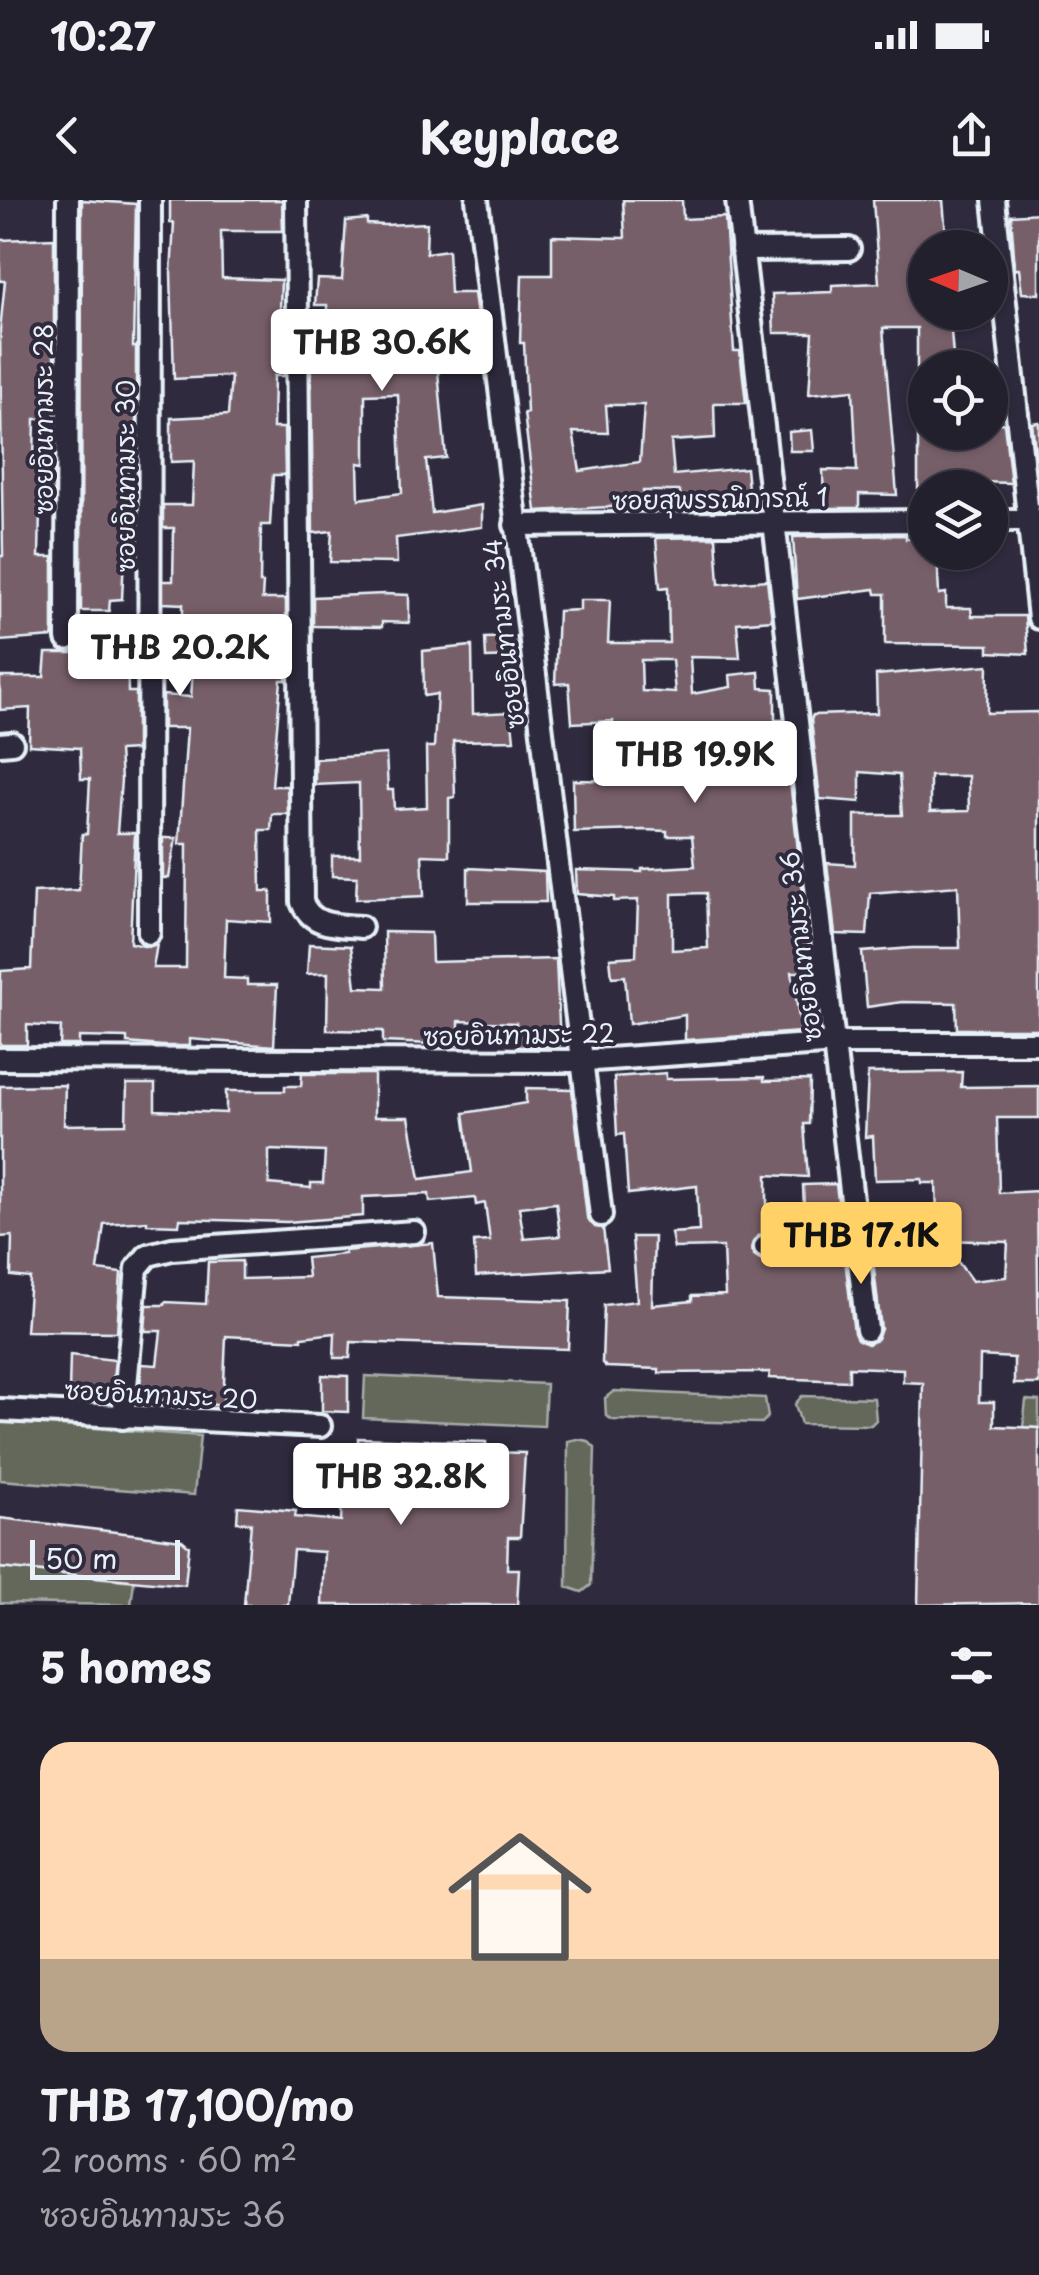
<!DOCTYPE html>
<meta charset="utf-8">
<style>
:root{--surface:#23202e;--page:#2b2836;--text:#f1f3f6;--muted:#a3a3aa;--line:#403e4a;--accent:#ffd166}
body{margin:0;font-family:"Playpen Sans","Playpen Sans Thai",sans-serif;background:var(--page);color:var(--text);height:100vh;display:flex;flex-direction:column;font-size:38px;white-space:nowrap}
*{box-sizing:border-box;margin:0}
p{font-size:32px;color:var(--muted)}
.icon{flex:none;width:55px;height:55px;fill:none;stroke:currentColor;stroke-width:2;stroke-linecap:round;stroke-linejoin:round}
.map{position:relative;height:1405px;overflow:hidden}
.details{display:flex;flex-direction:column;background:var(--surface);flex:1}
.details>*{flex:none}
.needle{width:65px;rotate:272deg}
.fabs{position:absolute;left:908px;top:30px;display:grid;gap:20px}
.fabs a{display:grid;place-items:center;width:100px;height:100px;border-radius:50%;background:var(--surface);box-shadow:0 2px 8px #0004,0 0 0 2px var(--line);font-size:50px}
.scale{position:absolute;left:30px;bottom:25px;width:150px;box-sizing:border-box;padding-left:10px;border:5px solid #e8f1f8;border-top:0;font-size:28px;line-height:35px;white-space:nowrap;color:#e8f1f8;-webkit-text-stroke:8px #2f2a3d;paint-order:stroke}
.price{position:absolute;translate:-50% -85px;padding:0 22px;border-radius:10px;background:#fff;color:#222;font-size:32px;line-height:65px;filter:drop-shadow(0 2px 5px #0008)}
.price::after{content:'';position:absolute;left:50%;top:60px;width:30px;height:22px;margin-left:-15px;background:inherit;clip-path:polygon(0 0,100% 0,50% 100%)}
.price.on{background:var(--accent);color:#111}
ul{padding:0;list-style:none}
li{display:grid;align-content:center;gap:20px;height:530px;padding:0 40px}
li+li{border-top:2px solid var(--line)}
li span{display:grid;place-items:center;height:310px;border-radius:30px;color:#555}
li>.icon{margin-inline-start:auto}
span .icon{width:180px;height:180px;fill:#fffc;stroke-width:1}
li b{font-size:42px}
h2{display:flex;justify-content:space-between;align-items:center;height:120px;padding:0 40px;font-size:42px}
.status{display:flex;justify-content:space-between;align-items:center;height:70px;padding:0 50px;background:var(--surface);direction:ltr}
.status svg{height:28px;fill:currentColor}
header{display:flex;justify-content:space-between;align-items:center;height:130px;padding:0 40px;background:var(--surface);font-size:45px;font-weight:700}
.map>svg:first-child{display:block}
.green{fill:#64685a;stroke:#a6aca9;stroke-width:2.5}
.building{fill:#775f69;stroke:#e8f1f8;stroke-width:2.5;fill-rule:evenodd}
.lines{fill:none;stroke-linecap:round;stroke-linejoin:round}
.minor-casing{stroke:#e8f1f8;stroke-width:28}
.minor{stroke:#2f2a3d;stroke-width:20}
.labels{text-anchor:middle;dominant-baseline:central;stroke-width:8;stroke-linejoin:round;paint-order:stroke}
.street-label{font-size:25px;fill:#e8f1f8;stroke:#2f2a3d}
</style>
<div class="status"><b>10:27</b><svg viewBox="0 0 49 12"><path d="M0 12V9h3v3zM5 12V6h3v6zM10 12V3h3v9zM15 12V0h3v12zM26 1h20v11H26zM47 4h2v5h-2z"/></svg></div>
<header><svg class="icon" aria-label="back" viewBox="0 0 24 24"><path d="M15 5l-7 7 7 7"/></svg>Keyplace<svg class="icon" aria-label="share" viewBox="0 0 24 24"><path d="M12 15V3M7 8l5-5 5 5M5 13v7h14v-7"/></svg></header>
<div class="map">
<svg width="1039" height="1405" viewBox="0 0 1039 1405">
<rect width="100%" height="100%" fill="#2f2a3d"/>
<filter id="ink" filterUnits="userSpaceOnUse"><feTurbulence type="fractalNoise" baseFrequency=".01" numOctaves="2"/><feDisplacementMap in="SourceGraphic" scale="20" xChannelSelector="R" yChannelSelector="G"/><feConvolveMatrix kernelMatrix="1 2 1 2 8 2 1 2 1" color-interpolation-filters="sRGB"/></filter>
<g filter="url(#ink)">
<!-- green -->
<g class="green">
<polygon points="365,1176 546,1184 544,1226 363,1218"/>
<polygon points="614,1191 765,1198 768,1217 762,1223 613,1220 606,1216 605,1198"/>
<polygon points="802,1196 874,1198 876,1220 871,1225 801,1224 795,1204"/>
<polygon points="1026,1200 1039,1201 1039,1228 1023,1227"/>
<polygon points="0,1221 200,1236 194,1295 0,1280"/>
<polygon points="577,1239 588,1241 595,1248 591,1385 582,1392 567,1387 568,1241"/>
<polygon points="0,1368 134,1381 131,1405 0,1403"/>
</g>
<!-- building -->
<g class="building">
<polygon points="82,0 136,4 133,147 136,147 136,236 129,235 127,297 136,296 136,336 125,336 122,399 110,400 109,411 81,411"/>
<polygon points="170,0 282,0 283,31 221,31 222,78 281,80 279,139 283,139 284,176 274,176 273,228 284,228 285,275 273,275 270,325 261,325 260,383 263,383 262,399 286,399 286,480 281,480 272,586 287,586 288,614 272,614 271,630 260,630 261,691 271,691 271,722 226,719 224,778 247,779 247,785 277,785 274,846 190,839 190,846 163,846 127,843 127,838 79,837 79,845 60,845 61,827 27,825 27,845 0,845 1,771 31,769 34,692 79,690 82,634 87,634 90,579 81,579 80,548 29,545 30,508 0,510 0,477 44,477 46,453 127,453 128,492 136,492 136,550 119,551 121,580 117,633 135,633 130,743 148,747 157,744 153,768 186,768 187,644 179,644 187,528 163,528 163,495 191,497 196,429 183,428 183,404 163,403 163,381 173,381 174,328 163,328 163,305 192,305 194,261 171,262 171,218 228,215 231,176 174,179 171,73 174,23 170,23"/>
<path d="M 623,0 L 682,0 L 683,19 L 725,17 L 734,151 L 740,151 L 746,203 L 714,203 L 715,238 L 671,241 L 674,275 L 746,268 L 750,309 L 681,310 L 680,291 L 643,291 L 645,305 L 536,311 L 524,213 L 527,213 L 524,143 L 520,143 L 522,75 L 552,75 L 552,36 L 625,38 ZM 606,205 L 644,205 L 640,262 L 580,271 L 573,232 L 608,233 Z"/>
<polygon points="873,0 943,0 947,48 925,48 925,112 962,112 962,131 951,131 954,168 917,168 917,128 883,128 897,295 859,294 859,308 824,308 823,270 857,271 853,190 809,194 813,133 774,133 772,94 832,92 832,85 879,83"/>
<polygon points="1039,13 1039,94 1022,93 1019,69 1015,69 1011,15"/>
<path d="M 367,19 L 367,24 L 385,25 L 427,23 L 426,53 L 448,50 L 450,93 L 474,93 L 477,116 L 433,117 L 446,258 L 426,260 L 432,313 L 482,305 L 482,327 L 396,338 L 397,363 L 330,362 L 332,331 L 313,333 L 311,155 L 329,154 L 327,105 L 315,105 L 317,79 L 342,80 L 346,21 ZM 398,194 L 402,293 L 359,299 L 358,263 L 365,264 L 365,195 Z"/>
<polygon points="54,38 54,173 48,173 47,219 35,219 34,259 54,260 54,308 40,308 39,357 53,357 53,437 0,441 0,356 3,356 0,130 5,81 0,81 0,40"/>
<polygon points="1039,222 1039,258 1036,258 1032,223"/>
<polygon points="1004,223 1011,283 980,282 981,288 918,288 918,232 990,232 990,224"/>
<polygon points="812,230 814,251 790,251 789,232"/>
<polygon points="906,335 906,339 925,338 925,352 937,352 939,394 946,393 946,408 971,408 972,416 1025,416 1028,454 989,452 989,445 885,444 885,394 876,394 875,389 797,399 793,337"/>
<path d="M 716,337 L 719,384 L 767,380 L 772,420 L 737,423 L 740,458 L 690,457 L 692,494 L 731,487 L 730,475 L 759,472 L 760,488 L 775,489 L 775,520 L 783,520 L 812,772 L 792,772 L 801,832 L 685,840 L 685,815 L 629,824 L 625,776 L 612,777 L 610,758 L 636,756 L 638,700 L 614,701 L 614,697 L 577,694 L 576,670 L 642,672 L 642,669 L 695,666 L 692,636 L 667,636 L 667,631 L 644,630 L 574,632 L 573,580 L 638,581 L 637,548 L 611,547 L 613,521 L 572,523 L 569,483 L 555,484 L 558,411 L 580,410 L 580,400 L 610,400 L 608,443 L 669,443 L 668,387 L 660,388 L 656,338 ZM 641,460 L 672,460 L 675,493 L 642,491 ZM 706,693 L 708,748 L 672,750 L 672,694 Z"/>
<polygon points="384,394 409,395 409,423 382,422 382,427 313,426 313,397"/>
<polygon points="517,437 519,457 486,458 485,438"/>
<polygon points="472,446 473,514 511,512 514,540 453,541 455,597 449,598 449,656 422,655 424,696 356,699 357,677 332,676 332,656 360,656 359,583 315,585 315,559 386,554 388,590 393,590 394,609 427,607 426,547 434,547 437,494 424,496 423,451"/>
<path d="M 988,465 L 987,513 L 1038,512 L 1039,520 L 1039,829 L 957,829 L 956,803 L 902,802 L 867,807 L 862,752 L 912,748 L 960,748 L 958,686 L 870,693 L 867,735 L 835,734 L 827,663 L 855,665 L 855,615 L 902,615 L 899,575 L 860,572 L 860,602 L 820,599 L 811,520 L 813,515 L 877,513 L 876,475 ZM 930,576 L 968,576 L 969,611 L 930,612 Z"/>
<polygon points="163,638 176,638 169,678 163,678"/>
<polygon points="468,668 545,672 546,702 468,702"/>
<polygon points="384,732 431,733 432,762 556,759 560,845 518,847 516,823 459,821 459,845 383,842 383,831 327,830 328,773 307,774 309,744 351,746 356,787 385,788"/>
<path d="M 962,872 L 961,887 L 1039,886 L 1039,918 L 997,918 L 999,993 L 1037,991 L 1039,1184 L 1014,1184 L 1014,1158 L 980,1156 L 979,1202 L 994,1202 L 994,1226 L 1039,1228 L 1039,1403 L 918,1405 L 923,1183 L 903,1182 L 903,1169 L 849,1167 L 849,1181 L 769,1178 L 770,1172 L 659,1173 L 659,1169 L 606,1167 L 602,1163 L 604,1105 L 637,1101 L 632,1037 L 654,1037 L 652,1105 L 692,1101 L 692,1096 L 725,1095 L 723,1047 L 674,1048 L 671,1033 L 699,1031 L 697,986 L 628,994 L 624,934 L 617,935 L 614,877 L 666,873 L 666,879 L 764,877 L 764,881 L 810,880 L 809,924 L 804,924 L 808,977 L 767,975 L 767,1010 L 804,1008 L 803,985 L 836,984 L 842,1032 L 764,1033 L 754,1040 L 751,1048 L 754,1055 L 764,1061 L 845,1059 L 854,1133 L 857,1139 L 868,1144 L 876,1140 L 881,1129 L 869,1026 L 902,1025 L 902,1015 L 937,1016 L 936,983 L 922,983 L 922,979 L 875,980 L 873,936 L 865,937 L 868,873 ZM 942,1040 L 1008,1042 L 1006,1077 L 972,1081 Z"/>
<path d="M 302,874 L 374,874 L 374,917 L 409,917 L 420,979 L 472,972 L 464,913 L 526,903 L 526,888 L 572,889 L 587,1017 L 595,1027 L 603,1028 L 608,1068 L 476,1076 L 474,1042 L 490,1041 L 485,1003 L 476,1005 L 475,998 L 430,1002 L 429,994 L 363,997 L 363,1016 L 287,1022 L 180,1019 L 179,1025 L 147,1024 L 147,1021 L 104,1024 L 98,1070 L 121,1073 L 117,1132 L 26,1131 L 30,1078 L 11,1076 L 12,1036 L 0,1037 L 0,886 L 65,885 L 64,925 L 126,924 L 127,884 L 155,884 L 155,910 L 226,913 L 226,891 L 285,891 L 285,886 L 301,886 ZM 269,950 L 325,952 L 323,983 L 311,983 L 311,988 L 269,984 ZM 556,1003 L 560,1036 L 524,1039 L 519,1007 Z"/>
<polygon points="433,1043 438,1097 570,1101 568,1149 351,1142 350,1158 334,1158 335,1133 302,1137 302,1140 226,1136 223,1206 201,1203 201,1206 180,1205 180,1202 139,1197 142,1164 157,1165 161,1131 145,1131 147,1105 164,1105 165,1102 206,1104 208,1062 242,1061 242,1079 308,1077 306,1058 345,1054 344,1051"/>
<polygon points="70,1155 115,1160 111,1198 101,1197 102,1193 69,1193"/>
<polygon points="322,1175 348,1176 348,1212 322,1211"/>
<polygon points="358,1238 486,1242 486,1252 525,1253 520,1337 508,1337 507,1369 519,1369 517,1405 322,1405 324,1352 293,1350 288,1405 244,1405 251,1323 237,1322 238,1306 296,1311 295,1317 341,1321 343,1281 329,1280 330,1246 358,1247"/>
<polygon points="0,1318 182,1340 189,1346 185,1385 0,1368"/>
</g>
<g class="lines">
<!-- minor casing -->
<g class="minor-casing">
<g id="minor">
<path d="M 296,0 L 302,702 C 312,727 337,725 361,727"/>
<polyline points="477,0 601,1015"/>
<polyline points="737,0 867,1130"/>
<polyline points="994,0 1039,418"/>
<polyline points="742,50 849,49"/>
<polyline points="990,320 1039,320"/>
<polyline points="515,325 925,321"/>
<polyline points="67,439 68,0"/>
<polyline points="0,544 12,543"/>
<polyline points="149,733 150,0"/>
<polyline points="0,859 580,861 837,843 1039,843"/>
<polyline points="765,1047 858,1045"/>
<polyline points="0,1210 320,1226"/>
<polyline points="123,1218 137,1068 148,1055 172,1049 414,1032"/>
</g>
</g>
<!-- minor -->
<use href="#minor" class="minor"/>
</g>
</g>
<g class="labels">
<!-- street labels -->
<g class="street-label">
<text transform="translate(43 219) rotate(-90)">ซอยอินทามระ 28</text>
<text transform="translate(125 276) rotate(-90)">ซอยอินทามระ 30</text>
<text transform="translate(720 298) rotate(-1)">ซอยสุพรรณิการณ์ 1</text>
<text transform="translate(503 434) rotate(-97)">ซอยอินทามระ 34</text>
<text transform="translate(800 747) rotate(-97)">ซอยอินทามระ 36</text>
<text transform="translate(519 834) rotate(-1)">ซอยอินทามระ 22</text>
<text transform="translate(161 1194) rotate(3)">ซอยอินทามระ 20</text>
</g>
</g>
</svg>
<div class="fabs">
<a><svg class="needle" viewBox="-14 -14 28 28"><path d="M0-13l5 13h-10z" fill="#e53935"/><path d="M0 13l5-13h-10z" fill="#a3a3aa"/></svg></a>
<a><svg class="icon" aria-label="locate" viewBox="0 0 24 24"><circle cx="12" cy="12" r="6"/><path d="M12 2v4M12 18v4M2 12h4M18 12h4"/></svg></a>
<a><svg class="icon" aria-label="layers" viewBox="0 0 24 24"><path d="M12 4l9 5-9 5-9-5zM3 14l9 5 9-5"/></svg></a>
</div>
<div class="scale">50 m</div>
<b class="price" style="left:382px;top:194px">THB 30.6K</b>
<b class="price" style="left:180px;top:499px">THB 20.2K</b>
<b class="price" style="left:695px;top:606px">THB 19.9K</b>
<b class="price on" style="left:861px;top:1087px">THB 17.1K</b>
<b class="price" style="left:401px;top:1328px">THB 32.8K</b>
</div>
<section class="details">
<h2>5 homes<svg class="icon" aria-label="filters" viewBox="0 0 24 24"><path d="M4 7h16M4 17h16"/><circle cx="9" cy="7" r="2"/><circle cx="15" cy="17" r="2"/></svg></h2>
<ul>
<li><span style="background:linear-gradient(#ffd9b3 70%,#b9a48a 0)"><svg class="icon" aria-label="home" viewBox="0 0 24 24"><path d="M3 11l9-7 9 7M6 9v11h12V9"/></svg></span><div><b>THB 17,100/mo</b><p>2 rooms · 60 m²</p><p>ซอยอินทามระ 36</p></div></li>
</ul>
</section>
